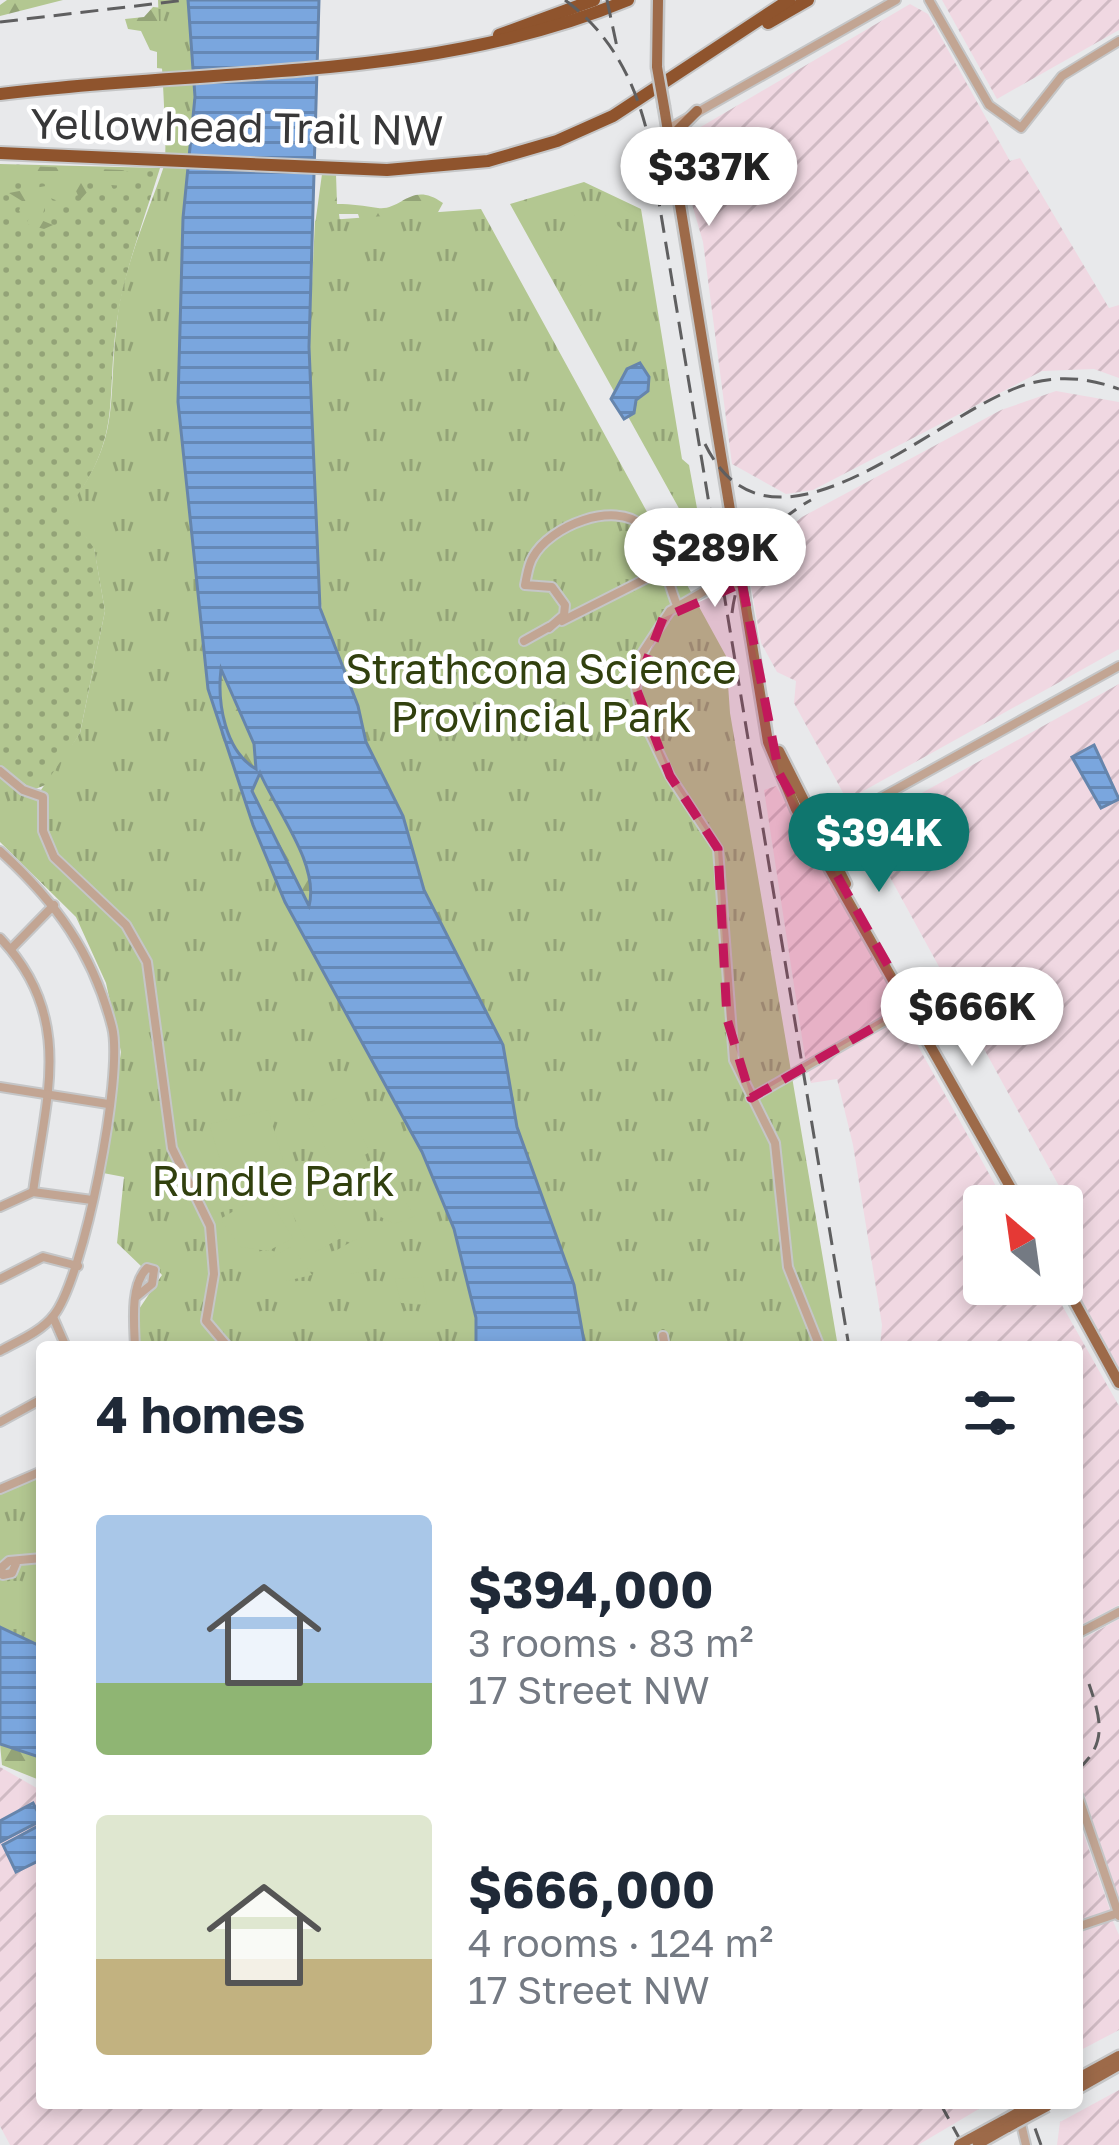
<!DOCTYPE html>
<meta charset="utf-8">
<style>
:root{--surface:#fff;--page:#f6f6f7;--text:#1f2937;--muted:#747a83;--accent:#0f766e}
body{margin:0;font-family:"Golos Text",sans-serif;background:var(--page);color:var(--text);height:100vh;display:flex;flex-direction:column;font-size:45px;white-space:nowrap}
*{box-sizing:border-box;margin:0}
p{font-size:39px;color:var(--muted)}
.icon{flex:none;width:66px;height:66px;fill:none;stroke:currentColor;stroke-width:2;stroke-linecap:round;stroke-linejoin:round}
.map{position:relative;flex:1;overflow:hidden}
.drawer{position:absolute;left:36px;top:1341px;width:1047px;height:768px;display:flex;flex-direction:column;background:var(--surface);border-radius:12px;box-shadow:0 6px 18px #0003}
.drawer>*{flex:none}
.needle{width:78px;rotate:331deg}
.fabs{position:absolute;left:963px;top:1185px;display:grid;gap:24px}
.fabs a{display:grid;place-items:center;width:120px;height:120px;border-radius:12px;background:var(--surface);box-shadow:0 6px 18px #0003;font-size:60px}
.price{position:absolute;translate:-50% -102px;padding:0 27px;border-radius:42px;background:#fff;color:#222;font-size:39px;line-height:78px;filter:drop-shadow(0 3px 6px #0008)}
.price::after{content:'';position:absolute;left:50%;top:72px;width:36px;height:27px;margin-left:-18px;background:inherit;clip-path:polygon(0 0,100% 0,50% 100%)}
.price.active{background:var(--accent);color:#fff}
ul{padding:0;list-style:none}
li{display:flex;align-items:center;gap:36px;height:300px;padding:0 60px}
li span{display:grid;place-items:center;flex:none;width:336px;height:240px;border-radius:12px;color:#555}
li>.icon{margin-inline-start:auto}
span .icon{width:144px;height:144px;fill:#fffc;stroke-width:1}
li b{font-size:51px}
h2{display:flex;justify-content:space-between;align-items:center;height:144px;padding:0 60px;font-size:51px}
.map>svg:first-child{display:block}
.industrial{fill:url(#industrial-furrows)}
.grass{fill:url(#grass-dots)}
.forest{fill:url(#forest-firs)}
.park{fill:url(#park-tufts)}
.pitch{fill:#b3c791}
.water{fill:url(#water-rules);stroke:#6685ac;stroke-width:3;fill-rule:evenodd}
.lines{fill:none;stroke-linecap:round;stroke-linejoin:round}
.minor-casing{stroke:#c5c6c7;stroke-width:12}
.major-casing{stroke:#c5c6c7;stroke-width:15}
.highway-casing{stroke:#c5c6c7;stroke-width:16}
.minor{stroke:#c2a593;stroke-width:8}
.major{stroke:#9d6a49;stroke-width:10}
.highway{stroke:#8f542d;stroke-width:12}
.rail{stroke:#5f5f60;stroke-width:3;stroke-dasharray:18 9;stroke-linecap:butt}
.major-bridge-casing{stroke:#c5c6c7;stroke-width:15;stroke-linecap:butt}
.major-bridge{stroke:#9d6a49;stroke-width:10}
.marked{fill:#c2185b;fill-opacity:0.2;stroke:#c2185b;stroke-width:9;stroke-dasharray:24 15;stroke-linejoin:round}
.labels{text-anchor:middle;dominant-baseline:central;stroke-width:9;stroke-linejoin:round;paint-order:stroke}
.street-label{font-size:42px;fill:#383839;stroke:#fff}
.park-label{font-size:42px;fill:#31400e;stroke:#fff}
</style>
<div class="map">
<svg width="1119" height="2145" viewBox="0 0 1119 2145">
<defs>
<pattern id="industrial-furrows" width="10" height="10" patternUnits="userSpaceOnUse" patternTransform="scale(3)"><rect width="10" height="10" fill="#f0d8e2"/><path d="M-1 1l2-2M0 10L10 0M9 11l2-2" fill="none" stroke="#cfbac3"/></pattern>
<pattern id="grass-dots" width="8" height="8" patternUnits="userSpaceOnUse" patternTransform="scale(3)"><rect width="8" height="8" fill="#b3c791"/><path d="M2 2h.1M6 6h.1" fill="none" stroke="#93a377" stroke-width="1.8" stroke-linecap="round"/></pattern>
<pattern id="forest-firs" width="22" height="20" patternUnits="userSpaceOnUse" patternTransform="scale(3)"><rect width="22" height="20" fill="#b3c791"/><path d="M5 1l3.5 6h-7zM16 11l3.5 6h-7z" fill="#93a377"/></pattern>
<pattern id="park-tufts" width="24" height="20" patternUnits="userSpaceOnUse" patternTransform="scale(3)"><rect width="24" height="20" fill="#b3c791"/><path d="M3 7l-1-3M5 7V3M7 7l1-3M15 17l-1-3M17 17v-4M19 17l1-3" fill="none" stroke="#93a377"/></pattern>
<pattern id="water-rules" width="6" height="5" patternUnits="userSpaceOnUse" patternTransform="scale(3)"><rect width="6" height="5" fill="#7aa6de"/><path d="M0 2.5h6" fill="none" stroke="#6588b5"/></pattern>
</defs>
<rect width="100%" height="100%" fill="#e8e9eb"/>
<!-- industrial -->
<g class="industrial">
<polygon points="942,0 1119,0 1119,30 997,99"/>
<polygon points="910,4 928,14 1010,161 1020,158 1109,308 1119,305 1119,378 1094,369 1042,371 813,490 786,494 732,464 703,242 687,187 687,135"/>
<polygon points="1056,391 1119,402 1119,649 847,800 794,703 796,681 777,672 761,643 749,575 769,545 802,517 1001,410"/>
<polygon points="1119,684 1119,1368 1062,1264 1062,1206 1049,1206 1065,1197 862,826"/>
<polygon points="776,786 880,964 903,1019 1007,1206 984,1206 984,1284 1050,1284 1119,1406 1119,1605 1077,1627 1077,1502 1083,1498 1077,1486 1077,1347 880,1347 882,1325 853,1145 837,1079 811,1083 805,1057 764,790"/>
<polygon points="1119,1619 1119,1900 1077,1774 1077,1642"/>
<polygon points="0,1767 42,1791 42,2103 989,2103 918,2145 10,2145 0,2126"/>
<polygon points="1077,1815 1110,1910 1077,1922"/>
<polygon points="1112,1919 1119,1935 1119,2030 1077,2052 1077,1931"/>
<polygon points="1119,2090 1119,2145 1057,2145 1060,2122"/>
</g>
<!-- grass -->
<path class="grass" d="M 0,164 L 160,168 C 145,217 125,268 117,320 C 105,404 124,435 67,511 L 94,547 L 105,611 L 80,733 L 48,784 L 33,790 L 0,766 Z"/>
<!-- forest -->
<g class="forest">
<polygon points="7,0 63,0 0,16 0,5"/>
<polygon points="153,7 163,8 165,69 157,68 157,52 150,50 141,31 128,29 125,19 144,17"/>
<polygon points="0,165 122,170 137,174 124,186 111,185 119,202 112,192 96,188 97,183 111,185 82,182 89,190 80,200 76,191 58,201 48,197 41,220 53,225 44,229 26,224 29,218 19,211 22,201 9,193 56,184 0,181"/>
<path d="M 322,174 L 336,174 L 337,204 C 352,204 364,206 378,208 C 402,211 411,180 443,203 L 432,223 L 362,226 L 358,214 L 339,214 L 340,222 L 315,225 Z"/>
<path d="M 220,667 L 254,744 L 256,769 C 224,749 219,704 220,667 Z"/>
<path d="M 261,772 C 275,813 320,863 309,907 L 252,791 Z"/>
<polygon points="0,1744 42,1758 42,1781 2,1765"/>
</g>
<!-- park -->
<g class="park">
<path d="M 158,0 L 188,0 L 195,97 L 183,218 L 178,402 L 208,690 L 253,825 L 285,902 L 422,1152 L 454,1229 L 476,1318 L 476,1347 L 139,1347 L 139,1309 L 162,1275 L 153,1265 L 141,1266 L 117,1243 L 124,1177 L 103,1173 L 121,1052 L 106,983 L 76,917 L 0,842 L 0,766 L 25,787 L 41,790 L 80,733 L 105,611 L 94,548 L 66,511 C 123,437 107,405 117,321 C 123,268 149,211 164,166 C 169,149 159,27 158,0 Z"/>
<polygon points="584,182 641,209 682,459 689,465 706,557 510,204"/>
<polygon points="481,209 726,656 730,713 838,1347 585,1347 574,1285 517,1127 503,1045 424,890 403,817 366,742 358,706 323,620 314,547 309,347 315,221"/>
<polygon points="42,1474 42,1647 0,1627 0,1492"/>
</g>
<!-- pitch -->
<g class="pitch">
<polygon points="587,200 624,231 577,290 544,253"/>
<polygon points="340,1096 370,1152 337,1170 307,1114"/>
<polygon points="268,1110 286,1170 242,1178 221,1163 209,1124"/>
<polygon points="311,1182 341,1238 313,1253 283,1197"/>
<polygon points="396,1188 415,1216 394,1224 379,1216 370,1202"/>
<polygon points="265,1193 293,1238 268,1251 241,1247 220,1219"/>
<polygon points="356,1239 375,1269 350,1274 330,1254"/>
<polygon points="292,1246 312,1275 286,1281 266,1261"/>
<polygon points="422,1277 427,1305 401,1303 395,1279"/>
</g>
<!-- water -->
<g class="water">
<path d="M 188,0 L 319,0 L 309,347 L 320,608 L 358,706 L 366,742 L 403,816 L 424,890 L 503,1045 L 517,1127 L 574,1285 L 585,1347 L 476,1347 L 476,1318 L 454,1229 L 422,1152 L 285,902 L 253,825 L 208,689 L 178,402 L 183,218 L 195,97 ZM 221,669 L 254,744 L 256,769 C 225,751 217,703 221,669 ZM 260,773 C 276,810 320,865 309,906 L 252,791 Z"/>
<polygon points="640,363 649,377 648,391 636,400 634,413 624,419 611,399 627,369"/>
<polygon points="1094,745 1119,799 1101,808 1072,757"/>
<polygon points="0,1627 42,1647 42,1758 0,1744"/>
<polygon points="33,1803 42,1820 0,1842 0,1821"/>
<polygon points="42,1824 42,1859 16,1872 3,1845"/>
</g>
<g class="lines">
<!-- minor casing -->
<g class="minor-casing">
<g id="minor">
<polyline points="929,0 989,105 1021,128 1062,76 1119,41"/>
<polyline points="668,129 896,0"/>
<polyline points="742,583 708,589 670,611 641,655 636,688 641,715 670,776 718,849 734,1060 775,1143 788,1267 820,1347"/>
<polyline points="562,621 663,570"/>
<path d="M 549,628 L 564,615 L 565,605 L 552,587 L 525,585 C 527,576 528,565 533,557 C 550,526 614,500 643,526 C 663,544 666,581 677,605"/>
<polyline points="524,641 549,627"/>
<polyline points="0,771 23,790 43,797 43,831 54,857 126,925 147,962 172,1148 210,1226 214,1274 206,1321 228,1347"/>
<polyline points="817,833 1119,666"/>
<path d="M 0,851 C 56,902 93,953 112,1027 C 124,1074 84,1277 54,1315 C 41,1332 18,1341 0,1351"/>
<path d="M 0,938 C 75,1016 46,1097 33,1192"/>
<polyline points="11,949 54,905"/>
<polyline points="0,1087 108,1104"/>
<polyline points="751,1098 911,1006"/>
<polyline points="0,1207 33,1192 92,1200"/>
<polyline points="0,1279 43,1257 78,1266"/>
<polyline points="53,1317 66,1347"/>
<polyline points="663,1336 665,1347"/>
<path d="M 135,1347 C 134,1323 130,1285 147,1268 L 154,1270 L 152,1284 L 136,1297"/>
<polyline points="0,1422 42,1399"/>
<polyline points="0,1489 42,1471"/>
<polyline points="17,1561 12,1573 3,1575 1,1568 9,1561 42,1558"/>
<polyline points="1077,1634 1119,1612"/>
<polyline points="1077,1793 1119,1916"/>
<polyline points="1077,1927 1118,1913"/>
<polyline points="1016,2103 1026,2145"/>
</g>
</g>
<!-- major casing -->
<g class="major-casing">
<g id="major">
<polyline points="657,67 658,0"/>
<polyline points="664,107 768,742 796,809 1021,1206"/>
<polyline points="674,147 678,130 697,111"/>
<polyline points="779,751 846,884"/>
<polyline points="809,811 821,820 844,819"/>
<polyline points="831,853 832,835 844,819"/>
<polyline points="1062,1279 1119,1383"/>
<polyline points="1077,2079 1119,2056"/>
<polyline points="1077,2089 1119,2065"/>
<polyline points="970,2139 1005,2120"/>
<polyline points="976,2145 1008,2127"/>
</g>
</g>
<!-- highway casing -->
<g class="highway-casing">
<g id="highway">
<polyline points="768,23 808,0"/>
<polyline points="499,35 594,0"/>
<path d="M 0,94 C 212,67 428,83 628,0"/>
<polyline points="0,153 387,170 488,161 557,141 613,116 789,0"/>
</g>
</g>
<!-- minor -->
<use href="#minor" class="minor"/>
<!-- major -->
<use href="#major" class="major"/>
<!-- highway -->
<use href="#highway" class="highway"/>
<!-- rail -->
<g class="rail">
<path d="M 565,0 C 611,34 635,81 648,136 L 849,1347"/>
<polyline points="607,0 617,47"/>
<polyline points="0,22 186,0"/>
<path d="M 705,444 C 772,583 940,408 1028,384 C 1059,375 1089,378 1119,389"/>
<path d="M 732,613 C 738,562 767,525 811,500"/>
<path d="M 1077,1770 C 1108,1744 1101,1719 1089,1684"/>
<polyline points="940,2103 963,2145"/>
<polyline points="1026,2103 1041,2145"/>
</g>
<!-- major-bridge casing -->
<g class="major-bridge-casing">
<g id="major-bridge">
<polyline points="657,67 664,107"/>
<polyline points="1005,2120 1035,2103"/>
<polyline points="1008,2127 1047,2106"/>
<polyline points="959,2145 970,2139"/>
</g>
</g>
<!-- major-bridge -->
<use href="#major-bridge" class="major-bridge"/>
</g>
<!-- marked area -->
<path class="marked" d="M 742,583 L 779,773 L 911,1006 L 751,1098 L 727,1019 L 718,849 L 670,776 L 636,688 L 663,618 Z"/>
<g class="labels">
<!-- street labels -->
<g class="street-label">
<text transform="translate(237 126) rotate(1)">Yellowhead Trail NW</text>
</g>
<!-- park labels -->
<g class="park-label">
<text x="541" y="668">Strathcona Science<tspan x="541" dy="48">Provincial Park</tspan></text>
<text x="273" y="1180">Rundle Park</text>
</g>
</g>
</svg>
<div class="fabs">
<a><svg class="needle" viewBox="-14 -14 28 28"><path d="M0-13l5 13h-10z" fill="#e53935"/><path d="M0 13l5-13h-10z" fill="#747a83"/></svg></a>
</div>
<b class="price" style="left:709px;top:229px">$337K</b>
<b class="price" style="left:715px;top:610px">$289K</b>
<b class="price active" style="left:879px;top:895px">$394K</b>
<b class="price" style="left:972px;top:1069px">$666K</b>
<section class="drawer">
<h2>4 homes<svg class="icon" aria-label="filters" viewBox="0 0 24 24"><path d="M4 7h16M4 17h16"/><circle cx="9" cy="7" r="2"/><circle cx="15" cy="17" r="2"/></svg></h2>
<ul>
<li><span style="background:linear-gradient(#a9c7e8 70%,#8fb573 0)"><svg class="icon" aria-label="home" viewBox="0 0 24 24"><path d="M3 11l9-7 9 7M6 9v11h12V9"/></svg></span><div><b>$394,000</b><p>3 rooms · 83 m²</p><p>17 Street NW</p></div></li>
<li><span style="background:linear-gradient(#dfe7d0 60%,#c2b280 0)"><svg class="icon" aria-label="home" viewBox="0 0 24 24"><path d="M3 11l9-7 9 7M6 9v11h12V9"/></svg></span><div><b>$666,000</b><p>4 rooms · 124 m²</p><p>17 Street NW</p></div></li>
</ul>
</section>
</div>
